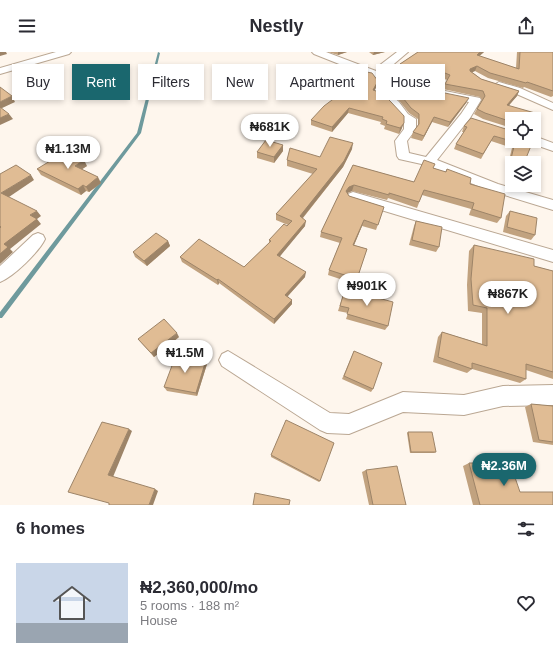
<!DOCTYPE html>
<meta charset="utf-8">
<style>
:root{--surface:#fff;--page:#f7f7f7;--text:#2b2b33;--muted:#7c7c81;--line:#e1e1e2;--accent:#1a676e}
body{margin:0;font-family:Helvetica,sans-serif;background:var(--page);color:var(--text);height:100vh;display:flex;flex-direction:column;font-size:15px;white-space:nowrap}
*{box-sizing:border-box;margin:0}
p{font-size:13px;color:var(--muted)}
.icon{flex:none;width:22px;height:22px;fill:none;stroke:currentColor;stroke-width:2;stroke-linecap:round;stroke-linejoin:round}
.map{position:relative;height:453px;overflow:hidden}
.panel{display:flex;flex-direction:column;background:var(--surface);flex:1}
.panel>*{flex:none}
.hud{position:absolute;left:12px;top:12px;width:529px;height:36px;display:flex;gap:8px}
.fabs{position:absolute;left:505px;top:60px;display:grid;gap:8px}
.fabs a{display:grid;place-items:center;width:36px;height:36px;border-radius:0px;background:var(--surface);box-shadow:0 2px 6px #0003;font-size:20px}
.price{position:absolute;translate:-50% -34px;padding:0 9px;border-radius:14px;background:#fff;color:#222;font-size:13px;line-height:26px;filter:drop-shadow(0 1px 2px #0008)}
.price::after{content:'';position:absolute;left:50%;top:24px;width:12px;height:9px;margin-left:-6px;background:inherit;clip-path:polygon(0 0,100% 0,50% 100%)}
.price.selected{background:var(--accent);color:#fff}
ul{padding:0;list-style:none}
li{display:flex;align-items:center;gap:12px;height:100px;padding:0 16px}
li+li{border-top:1px solid var(--line)}
li span{display:grid;place-items:center;flex:none;width:112px;height:80px;border-radius:0px;color:#555}
li>.icon{margin-inline-start:auto}
span .icon{width:48px;height:48px;fill:#fffc;stroke-width:1}
li b{font-size:17px}
h2{display:flex;justify-content:space-between;align-items:center;height:48px;padding:0 16px;font-size:17px}
.chip{padding:0 14px;border-radius:0px;background:var(--surface);box-shadow:0 2px 6px #0003;font-size:14px;line-height:36px}
.chip.selected{background:var(--accent);color:#fff}
header{display:flex;justify-content:space-between;align-items:center;height:52px;padding:0 16px;background:var(--surface);font-size:18px;font-weight:800}
.map>svg:first-child{display:block}
.lines{fill:none;stroke-linecap:round;stroke-linejoin:round}
.stream{fill:#6e9a9d;fill-rule:evenodd}
.street-casing{stroke:#baa793;stroke-width:2}
.street{fill:#fff;fill-rule:evenodd}
.wall{fill:#c1a27f}
.shaded-wall{fill:#9d8468}
.building{fill:#e0bc94;stroke:#9d8468}
</style>
<header><svg class="icon" aria-label="menu" viewBox="0 0 24 24"><path d="M4 6h16M4 12h16M4 18h16"/></svg>Nestly<svg class="icon" aria-label="share" viewBox="0 0 24 24"><path d="M12 15V3M7 8l5-5 5 5M5 13v7h14v-7"/></svg></header>
<div class="map">
<svg width="553" height="453" viewBox="0 0 553 453">
<rect width="100%" height="100%" fill="#fef6ed"/>
<g class="lines">
<!-- stream -->
<polygon class="stream" points="158,0 160,1 141,81 2,266 0,266 0,260 137,81"/>
<!-- street casing -->
<g class="street-casing">
<g id="street">
<polygon points="56,0 71,0 69,2 0,22 0,16"/>
<path d="M 312,0 L 326,0 L 376,19 L 380,13 L 397,0 L 408,0 L 388,17 L 384,22 L 410,32 L 480,46 L 481,48 L 470,66 L 437,108 L 498,132 L 553,148 L 553,158 L 488,138 L 426,113 L 399,107 L 397,104 L 395,89 L 404,77 L 404,69 L 400,66 L 391,54 L 382,46 L 378,33 L 372,25 L 314,2 ZM 388,31 L 407,38 L 469,50 L 461,62 L 426,105 L 409,101 L 407,89 L 416,77 L 416,67 L 408,62 L 399,50 L 391,43 Z"/>
<polygon points="499,30 520,36 553,51 553,58 512,40 495,35 494,33"/>
<polygon points="534,84 553,91 553,99 530,91 529,89 534,89"/>
<polygon points="353,140 553,198 553,210 348,148 346,145 348,142"/>
<path d="M 38,181 L 43,183 L 45,187 C 39,200 13,225 0,230 L 0,214 L 33,183 Z"/>
<polygon points="228,299 330,361 349,362 403,340 464,343 503,334 553,333 553,353 503,354 464,363 403,360 349,382 327,381 320,378 222,314 219,308 222,302"/>
</g>
</g>
<!-- street -->
<use href="#street" class="street"/>
</g>
<!-- wall -->
<g class="wall">
<polygon points="328,0 347,0 338,3"/>
<polygon points="369,0 385,0 373,3"/>
<polygon points="418,0 484,0 479,4 516,16 517,0 553,0 553,44 551,45 524,35 523,36 488,26 475,19 472,20 481,27 519,39 517,44 508,54 535,61 532,65 539,64 535,82 534,84 534,67 512,67 512,76 483,67 474,62 482,48 480,45 443,37 447,28 425,19 417,25 398,17 400,12"/>
<polygon points="378,29 377,34 374,38 402,76 399,82 384,77 385,74 380,72 381,70 348,61 332,80 311,73 311,68 347,37 341,35 342,30"/>
<polygon points="399,41 437,45 466,51 448,75 432,70 422,89 411,86 413,80 418,74 418,67 409,61 397,46"/>
<polygon points="464,74 533,89 512,111 512,118 507,116 512,96 491,89 481,107 454,97 456,92 464,80 462,80"/>
<polygon points="283,93 283,99 274,111 257,106 257,100"/>
<polygon points="352,97 343,115 303,166 305,174 279,204 305,225 288,244 292,252 274,272 219,231 218,233 182,210 180,205 244,215 269,191 269,188 288,173 276,168 276,162 313,122 287,114 287,108 320,105"/>
<polygon points="353,113 414,130 433,116 445,120 447,117 470,132 501,166 497,171 469,163 471,157 422,143 417,156 388,146 387,148 352,139 347,141 349,144 384,155 376,178 362,174 354,193 367,197 355,232 328,223 329,218 340,191 320,185 321,180"/>
<polygon points="87,114 81,117 101,131 89,140 86,139 81,143 41,123 37,117"/>
<polygon points="510,159 535,183 531,188 503,180 506,164"/>
<polygon points="416,169 439,195 436,200 409,193 414,174"/>
<polygon points="168,189 170,194 147,214 135,205 133,200"/>
<polygon points="474,193 534,214 553,219 553,327 526,318 526,327 520,331 472,317 467,321 433,310 438,285 442,280 482,292 482,261 468,259 467,233 469,199"/>
<polygon points="345,237 388,274 385,278 346,267 348,261 338,259"/>
<polygon points="179,285 154,305 138,287"/>
<polygon points="354,299 373,337 371,340 342,327"/>
<polygon points="206,308 207,312 197,344 167,339 164,335"/>
<polygon points="531,352 553,354 553,393 533,390 525,355"/>
<polygon points="408,380 436,400 434,401 410,401 407,381"/>
<polygon points="271,403 320,429 319,430 271,405"/>
<polygon points="469,411 520,440 553,453 473,453 463,414"/>
<polygon points="366,418 406,453 369,453 362,420"/>
</g>
<!-- shaded-wall -->
<g class="shaded-wall">
<polygon points="0,0 6,0 7,2 0,4"/>
<polygon points="338,0 347,0 338,3"/>
<polygon points="374,0 385,0 373,3"/>
<polygon points="480,0 484,0 475,8 477,3"/>
<polygon points="427,14 425,19 417,25 419,20"/>
<polygon points="477,14 475,19 468,22 470,17"/>
<polygon points="378,29 377,34 372,43 373,38"/>
<polygon points="519,39 517,44 504,59 507,53"/>
<polygon points="12,44 15,50 0,57 0,50"/>
<polygon points="469,46 466,51 448,75 450,70"/>
<polygon points="349,56 348,61 332,80 332,75"/>
<polygon points="9,62 13,67 0,73 0,66"/>
<polygon points="434,65 432,70 422,89 424,84"/>
<polygon points="404,71 402,76 399,82 400,76"/>
<polygon points="353,91 352,97 343,115 300,169 300,164"/>
<polygon points="283,93 283,99 274,111 274,105"/>
<polygon points="84,108 87,114 78,120 75,114"/>
<polygon points="31,123 34,128 6,147 1,141"/>
<polygon points="98,125 101,131 89,140 86,135"/>
<polygon points="83,133 86,139 81,143 78,137"/>
<polygon points="354,133 352,139 347,141 345,144 346,139 349,135"/>
<polygon points="37,159 41,164 37,167 41,172 10,197 13,200 0,212 0,202 4,192 30,163"/>
<polygon points="364,168 362,174 352,198 353,193"/>
<polygon points="306,169 305,174 277,208 277,203"/>
<polygon points="168,189 170,194 147,214 144,209"/>
<polygon points="306,220 305,225 285,247 285,243"/>
<polygon points="218,227 219,231 218,233 217,228"/>
<polygon points="292,248 292,252 274,272 274,267"/>
<polygon points="177,281 179,285 154,305 151,301"/>
<polygon points="206,308 207,312 197,344 196,341"/>
<polygon points="129,377 132,379 113,425 108,423"/>
<polygon points="155,437 158,439 153,453 149,453"/>
</g>
<!-- building -->
<g class="building">
<polygon points="418,0 480,0 477,3 519,17 520,0 553,0 553,39 527,30 526,31 490,21 477,14 470,17 470,19 481,27 519,39 507,53 535,61 530,65 539,64 535,82 534,83 534,67 512,67 512,70 485,61 477,57 485,44 483,39 445,32 450,23 427,14 419,20 400,12"/>
<polygon points="356,18 372,21 378,29 373,38 382,41 391,50 404,64 404,71 400,76 386,72 387,69 382,67 383,65 349,56 332,75 311,68 324,54 352,33 342,30"/>
<polygon points="407,34 437,45 440,40 469,46 450,70 434,65 424,84 413,80 419,72 419,62 411,56 399,41"/>
<polygon points="0,35 12,44 0,50"/>
<polygon points="0,55 9,62 0,66"/>
<polygon points="471,66 512,79 512,89 533,89 524,111 512,111 512,112 510,111 515,90 494,84 483,102 456,92 467,75 464,74"/>
<polygon points="330,85 353,91 344,109 300,164 306,169 277,203 306,220 285,243 292,248 274,267 218,227 217,228 180,205 199,187 244,215 271,189 269,188 284,172 287,174 292,169 276,162 317,117 287,108 290,96 320,105"/>
<polygon points="266,88 283,93 274,105 257,100"/>
<polygon points="68,98 84,108 75,114 98,125 86,135 83,133 78,137 37,117"/>
<polygon points="424,108 435,112 433,116 446,120 447,117 471,126 470,132 505,142 501,166 472,157 474,151 424,138 419,150 389,141 389,143 354,133 349,135 346,139 349,144 384,155 378,173 364,168 353,193 367,197 357,227 329,218 342,186 321,180 353,113 414,130"/>
<polygon points="16,113 31,123 1,141 37,159 30,163 37,167 4,192 8,195 0,202 0,176 1,175 0,174 0,122"/>
<polygon points="510,159 537,166 535,183 507,175"/>
<polygon points="416,169 442,175 439,195 412,188"/>
<polygon points="156,181 168,189 144,209 133,200"/>
<polygon points="474,193 534,207 534,214 553,219 553,320 526,312 526,327 472,311 472,317 438,305 442,280 487,294 487,256 473,253 471,227"/>
<polygon points="345,237 393,250 388,274 347,262 349,256 340,254"/>
<polygon points="164,267 177,281 151,301 138,287"/>
<polygon points="354,299 382,311 373,337 344,324"/>
<polygon points="176,303 206,308 196,341 164,335"/>
<polygon points="531,352 553,354 553,390 539,388"/>
<polygon points="286,368 334,391 320,429 271,403"/>
<polygon points="102,370 129,377 108,423 155,437 149,453 109,453 109,451 68,440"/>
<polygon points="408,380 432,380 436,400 411,400"/>
<polygon points="469,411 510,411 520,440 553,440 553,453 480,453"/>
<polygon points="397,414 406,453 373,453 366,418"/>
<polygon points="255,441 290,448 289,453 253,453"/>
</g>
</svg>
<div class="fabs">
<a><svg class="icon" aria-label="locate" viewBox="0 0 24 24"><circle cx="12" cy="12" r="6"/><path d="M12 2v4M12 18v4M2 12h4M18 12h4"/></svg></a>
<a><svg class="icon" aria-label="layers" viewBox="0 0 24 24"><path d="M12 4l9 5-9 5-9-5zM3 14l9 5 9-5"/></svg></a>
</div>
<b class="price" style="left:270px;top:96px">₦681K</b>
<b class="price" style="left:68px;top:118px">₦1.13M</b>
<b class="price" style="left:367px;top:255px">₦901K</b>
<b class="price" style="left:508px;top:263px">₦867K</b>
<b class="price" style="left:185px;top:322px">₦1.5M</b>
<b class="price selected" style="left:504px;top:435px">₦2.36M</b>
<div class="hud">
<a class="chip">Buy</a>
<a class="chip selected">Rent</a>
<a class="chip">Filters</a>
<a class="chip">New</a>
<a class="chip">Apartment</a>
<a class="chip">House</a>
</div>
</div>
<section class="panel">
<h2>6 homes<svg class="icon" aria-label="filters" viewBox="0 0 24 24"><path d="M4 7h16M4 17h16"/><circle cx="9" cy="7" r="2"/><circle cx="15" cy="17" r="2"/></svg></h2>
<ul>
<li><span style="background:linear-gradient(#c9d6e8 75%,#9aa5b1 0)"><svg class="icon" aria-label="home" viewBox="0 0 24 24"><path d="M3 11l9-7 9 7M6 9v11h12V9"/></svg></span><div><b>₦2,360,000/mo</b><p>5 rooms · 188 m²</p><p>House</p></div><svg class="icon" aria-label="heart" viewBox="0 0 24 24"><path d="M12 20l-8-8c-3-5 5-10 8-4 3-6 11-1 8 4z"/></svg></li>
</ul>
</section>
